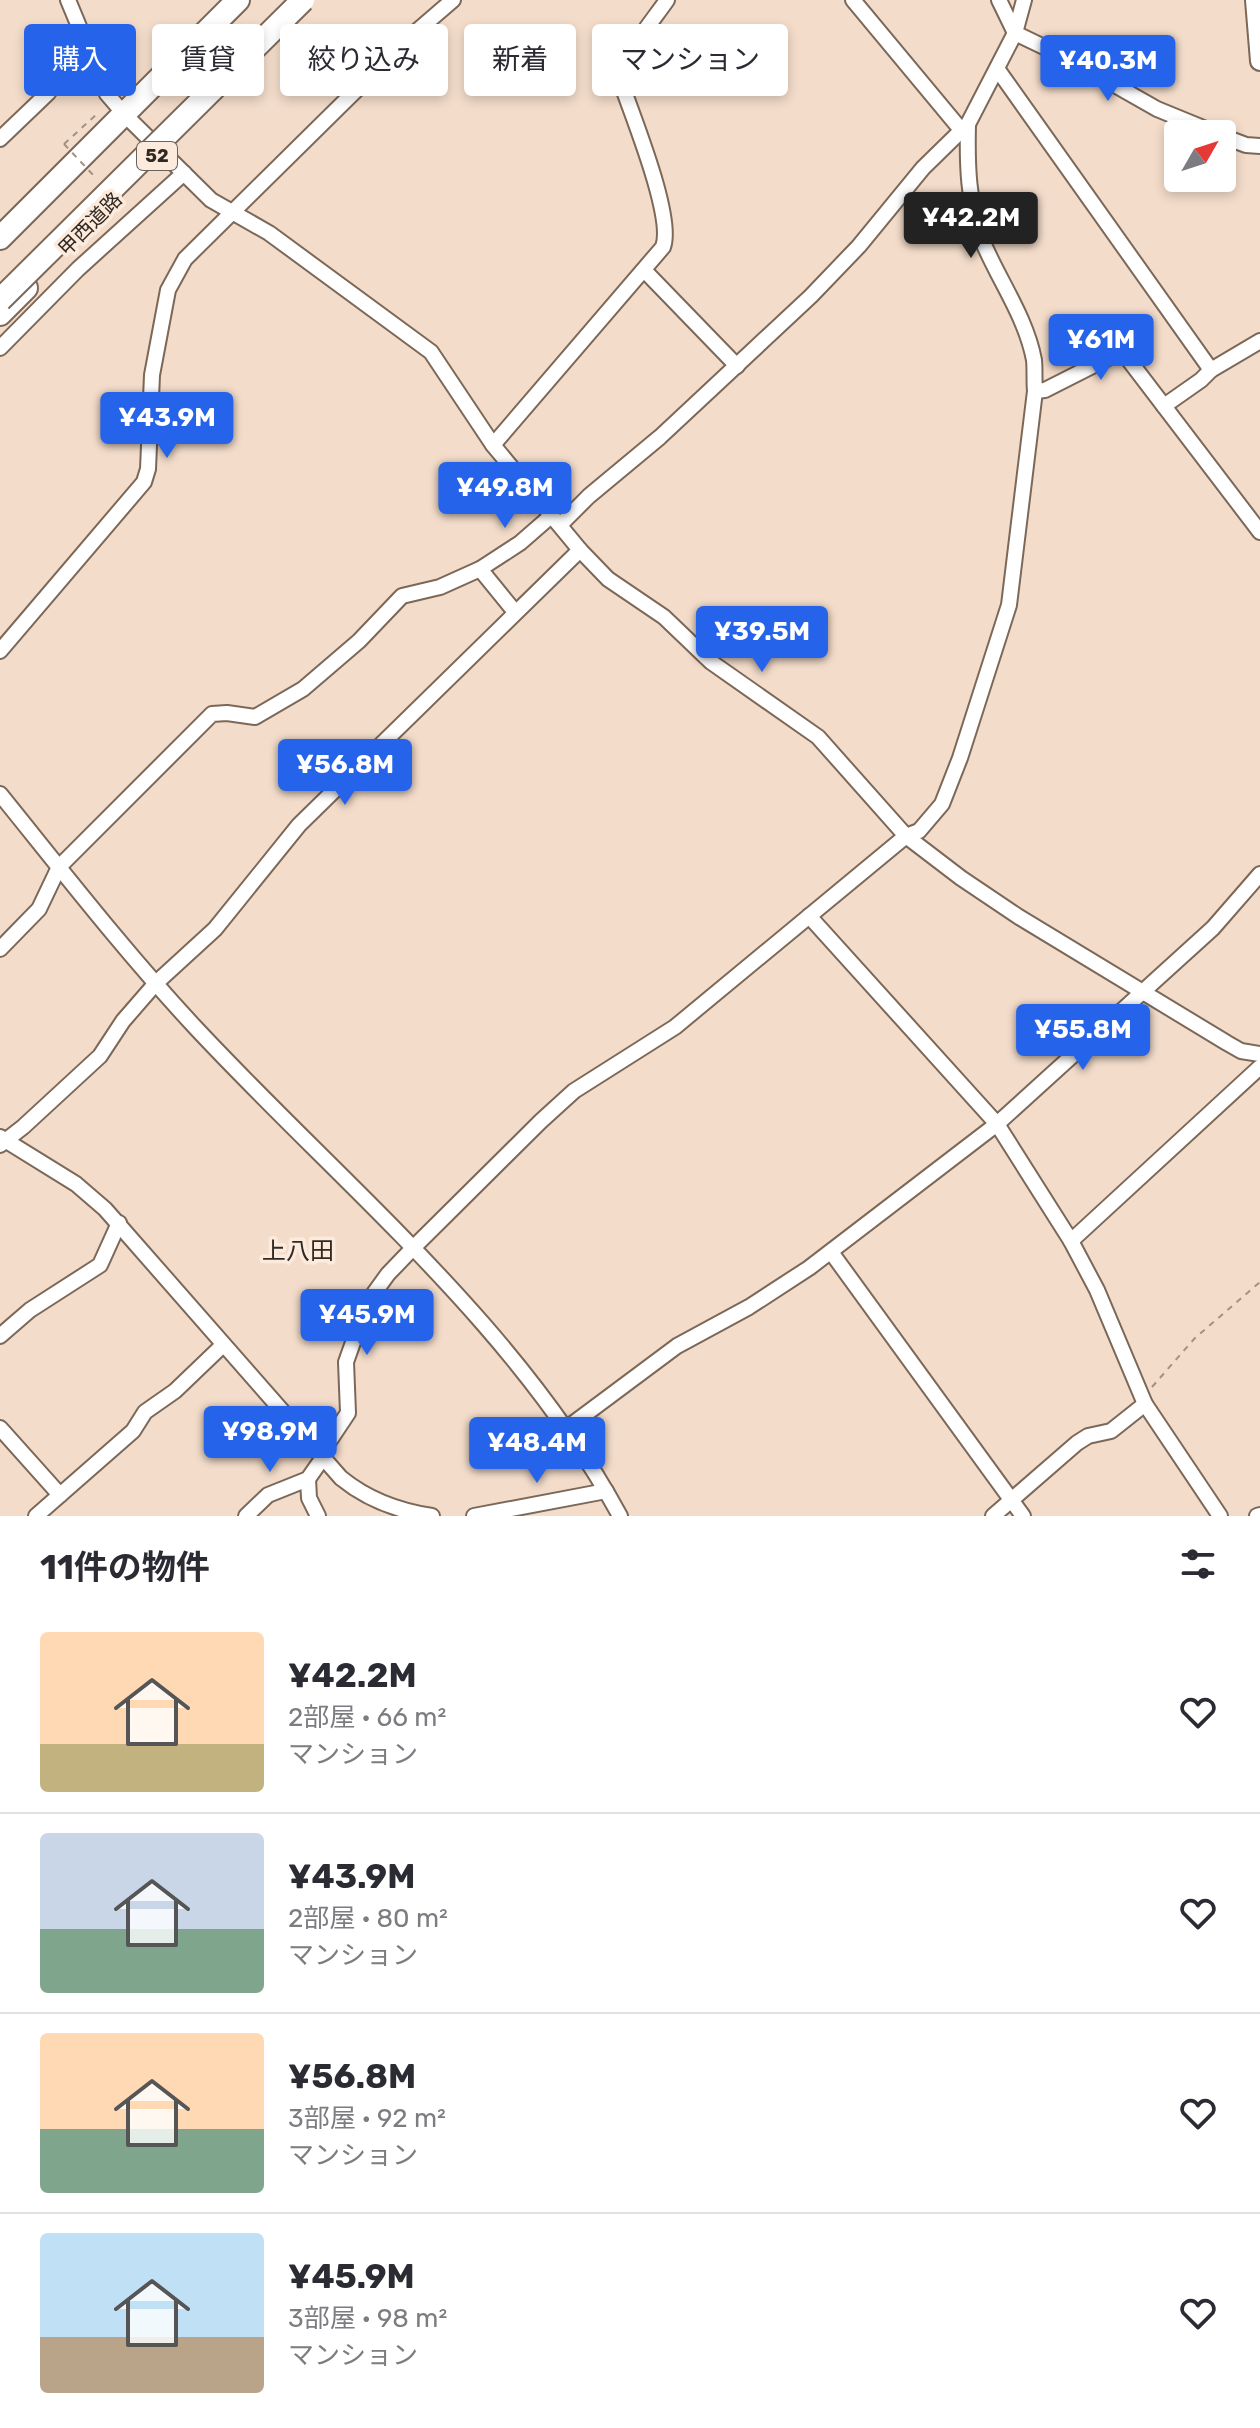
<!DOCTYPE html>
<html lang="ja">
<meta charset="utf-8">
<style>
:root{--surface:#fff;--page:#f2f2f3;--text:#2b2b33;--muted:#7c7c81;--line:#e1e1e2;--accent:#2563eb}
body{margin:0;font-family:Rubik,"Noto Sans JP",sans-serif;background:var(--page);color:var(--text);height:100vh;display:flex;flex-direction:column;font-size:30px;white-space:nowrap}
*{box-sizing:border-box;margin:0}
p{font-size:26px;color:var(--muted)}
.icon{flex:none;width:44px;height:44px;fill:none;stroke:currentColor;stroke-width:2;stroke-linecap:round;stroke-linejoin:round}
.map{position:relative;height:1516px;overflow:hidden}
.side{display:flex;flex-direction:column;background:var(--surface);flex:1}
.side>*{flex:none}
.guide{position:absolute;left:24px;top:24px;width:800px;height:72px;display:flex;gap:16px}
.needle{width:52px;rotate:51deg}
.buttons{position:absolute;left:1164px;top:120px;display:grid;gap:16px}
.buttons a{display:grid;place-items:center;width:72px;height:72px;border-radius:8px;background:var(--surface);box-shadow:0 4px 12px #0003;font-size:40px}
.price{position:absolute;translate:-50% -68px;padding:0 18px;border-radius:8px;background:var(--accent);color:#fff;font-size:26px;line-height:52px;filter:drop-shadow(0 2px 4px #0008)}
.price::after{content:'';position:absolute;left:50%;top:48px;width:24px;height:18px;margin-left:-12px;background:inherit;clip-path:polygon(0 0,100% 0,50% 100%)}
.price.selected{background:#222;color:#fff}
ul{padding:0;list-style:none}
li{display:flex;align-items:center;gap:24px;height:200px;padding:0 40px}
li+li{border-top:2px solid var(--line)}
li span{display:grid;place-items:center;flex:none;width:224px;height:160px;border-radius:8px;color:#555}
li>.icon{margin-inline-start:auto}
span .icon{width:96px;height:96px;fill:#fffc;stroke-width:1}
li b{font-size:34px}
h2{display:flex;justify-content:space-between;align-items:center;height:96px;padding:0 40px;font-size:34px}
.chip{padding:0 28px;border-radius:8px;background:var(--surface);box-shadow:0 4px 12px #0003;font-size:28px;line-height:72px}
.chip.selected{background:var(--accent);color:#fff}
.map>svg:first-child{display:block}
.lines{fill:none;stroke-linecap:round;stroke-linejoin:round}
.minor-casing{stroke:#7c6858;stroke-width:18}
.major-casing{stroke:#7c6858;stroke-width:22}
.highway-casing{stroke:#7c6858;stroke-width:26}
.path{stroke:#a29184;stroke-width:2;stroke-dasharray:6 6;stroke-linecap:butt}
.minor{stroke:#fff;stroke-width:14}
.major{stroke:#fff;stroke-width:18}
.highway{stroke:#fff;stroke-width:22}
.highway-bridge-casing{stroke:#7c6858;stroke-width:26;stroke-linecap:butt}
.path-bridge{stroke:#a29184;stroke-width:2;stroke-dasharray:6 6;stroke-linecap:butt}
.highway-bridge{stroke:#fff;stroke-width:22}
.labels{text-anchor:middle;dominant-baseline:central;stroke-width:7;stroke-linejoin:round;paint-order:stroke}
.shield{fill:#fceadc;stroke:#6d6259;stroke-width:2}
.shield-label{font-size:18px;font-weight:bold;fill:#302821}
.street-label{font-size:20px;fill:#302821;stroke:#fceadc}
.quarter-label{font-size:24px;fill:#302821;stroke:#fceadc}
</style>
<div class="map">
<svg width="1260" height="1516" viewBox="0 0 1260 1516">
<rect width="100%" height="100%" fill="#f3dcca"/>
<g class="lines">
<!-- minor casing -->
<g class="minor-casing">
<g id="minor">
<polyline points="68,0 107,94 125,115 211,200 269,233 431,352 493,445 580,550 608,579 664,617 711,662 818,737 906,836 961,878 1019,917 1227,1043 1241,1051 1260,1054"/>
<polyline points="853,0 962,131"/>
<polyline points="999,0 1015,33 1069,59 1157,109 1218,134"/>
<polyline points="998,70 1211,370"/>
<polyline points="1222,136 1246,145 1260,146"/>
<polyline points="0,139 48,93 85,43"/>
<polyline points="644,270 737,366"/>
<polyline points="0,348 78,269 184,173"/>
<polyline points="1035,391 1045,390 1122,351 1260,532"/>
<polyline points="1164,406 1201,380 1211,370 1260,341"/>
<path d="M 493,445 L 663,247 C 674,218 634,120 623,88 C 620,56 650,25 667,0"/>
<polyline points="560,525 589,496 660,437 811,296 859,246 923,168 968,124 1015,33 1024,0"/>
<polyline points="480,569 515,612"/>
<polyline points="0,651 144,482 148,469 152,375 168,290 185,259 410,37 453,0"/>
<path d="M 0,794 C 63,872 125,952 194,1026 C 341,1184 515,1323 620,1516"/>
<polyline points="809,916 997,1124 1071,1241 1097,1290 1145,1404 1220,1516"/>
<polyline points="0,949 39,909 59,867 212,714 227,713 255,717 303,689 359,641 402,596 440,587 480,569 520,543 551,516"/>
<path d="M 0,1137 L 76,1184 L 105,1209 L 341,1478 C 368,1500 398,1511 432,1516"/>
<polyline points="0,1145 23,1127 100,1056 123,1021 156,983 215,929 299,825 580,550"/>
<polyline points="1071,1241 1260,1067"/>
<polyline points="831,1252 1023,1516"/>
<polyline points="0,1336 30,1310 100,1265 119,1223"/>
<polyline points="0,1428 60,1495"/>
<polyline points="567,1428 677,1346 749,1307 809,1268 997,1124 1213,928 1260,874"/>
<polyline points="308,1479 309,1498 318,1516"/>
<polyline points="36,1516 133,1431 145,1412 175,1391 223,1345"/>
<path d="M 246,1516 L 268,1495 L 308,1479 L 322,1459 L 326,1446 L 348,1413 L 346,1362 L 367,1303 L 388,1274 L 413,1248 L 541,1121 L 574,1091 L 675,1027 L 906,836 L 919,831 L 942,804 L 960,758 L 1009,605 L 1035,391 C 1034,381 1035,369 1034,360 C 1026,317 998,279 982,240 C 968,203 967,164 968,124"/>
<polyline points="474,1516 606,1491"/>
<polyline points="993,1516 1077,1443 1088,1436 1111,1431 1145,1404"/>
<polyline points="1257,1516 1260,1515"/>
</g>
</g>
<!-- major casing -->
<g class="major-casing">
<polyline id="major" points="1255,0 1260,61"/>
</g>
<!-- highway casing -->
<g class="highway-casing">
<g id="highway">
<polyline points="0,238 238,0"/>
<polyline points="0,314 26,288"/>
</g>
</g>
<!-- path -->
<g class="path">
<polyline points="64,144 97,114"/>
<polyline points="1152,1387 1195,1338 1260,1282"/>
</g>
<!-- minor -->
<use href="#minor" class="minor"/>
<!-- major -->
<use href="#major" class="major"/>
<!-- highway -->
<use href="#highway" class="highway"/>
<!-- highway-bridge casing -->
<g class="highway-bridge-casing">
<polyline id="highway-bridge" points="0,300 303,0"/>
</g>
<!-- path-bridge -->
<polyline class="path-bridge" points="64,144 96,178"/>
<!-- highway-bridge -->
<use href="#highway-bridge" class="highway-bridge"/>
</g>
<g class="labels">
<!-- shield labels -->
<rect class="shield" x="137" y="142" width="40" height="28" rx="6"/>
<g class="shield-label">
<text x="157" y="156">52</text>
</g>
<!-- street labels -->
<g class="street-label">
<text transform="translate(90 224) rotate(-45)">甲西道路</text>
</g>
<!-- quarter labels -->
<g class="quarter-label">
<text x="298" y="1251">上八田</text>
</g>
</g>
</svg>
<div class="buttons">
<a><svg class="needle" viewBox="-14 -14 28 28"><path d="M0-13l5 13h-10z" fill="#e53935"/><path d="M0 13l5-13h-10z" fill="#7c7c81"/></svg></a>
</div>
<b class="price" style="left:1108px;top:103px">¥40.3M</b>
<b class="price selected" style="left:971px;top:260px">¥42.2M</b>
<b class="price" style="left:1101px;top:382px">¥61M</b>
<b class="price" style="left:167px;top:460px">¥43.9M</b>
<b class="price" style="left:505px;top:530px">¥49.8M</b>
<b class="price" style="left:762px;top:674px">¥39.5M</b>
<b class="price" style="left:345px;top:807px">¥56.8M</b>
<b class="price" style="left:1083px;top:1072px">¥55.8M</b>
<b class="price" style="left:367px;top:1357px">¥45.9M</b>
<b class="price" style="left:270px;top:1474px">¥98.9M</b>
<b class="price" style="left:537px;top:1485px">¥48.4M</b>
<div class="guide">
<a class="chip selected">購入</a>
<a class="chip">賃貸</a>
<a class="chip">絞り込み</a>
<a class="chip">新着</a>
<a class="chip">マンション</a>
</div>
</div>
<section class="side">
<h2>11件の物件<svg class="icon" aria-label="filters" viewBox="0 0 24 24"><path d="M4 7h16M4 17h16"/><circle cx="9" cy="7" r="2"/><circle cx="15" cy="17" r="2"/></svg></h2>
<ul>
<li><span style="background:linear-gradient(#ffd9b3 70%,#c2b280 0)"><svg class="icon" aria-label="home" viewBox="0 0 24 24"><path d="M3 11l9-7 9 7M6 9v11h12V9"/></svg></span><div><b>¥42.2M</b><p>2部屋 · 66 m²</p><p>マンション</p></div><svg class="icon" aria-label="heart" viewBox="0 0 24 24"><path d="M12 20l-8-8c-3-5 5-10 8-4 3-6 11-1 8 4z"/></svg></li>
<li><span style="background:linear-gradient(#c9d6e8 60%,#7fa58c 0)"><svg class="icon" aria-label="home" viewBox="0 0 24 24"><path d="M3 11l9-7 9 7M6 9v11h12V9"/></svg></span><div><b>¥43.9M</b><p>2部屋 · 80 m²</p><p>マンション</p></div><svg class="icon" aria-label="heart" viewBox="0 0 24 24"><path d="M12 20l-8-8c-3-5 5-10 8-4 3-6 11-1 8 4z"/></svg></li>
<li><span style="background:linear-gradient(#ffd9b3 60%,#7fa58c 0)"><svg class="icon" aria-label="home" viewBox="0 0 24 24"><path d="M3 11l9-7 9 7M6 9v11h12V9"/></svg></span><div><b>¥56.8M</b><p>3部屋 · 92 m²</p><p>マンション</p></div><svg class="icon" aria-label="heart" viewBox="0 0 24 24"><path d="M12 20l-8-8c-3-5 5-10 8-4 3-6 11-1 8 4z"/></svg></li>
<li><span style="background:linear-gradient(#bfe0f5 65%,#b9a48a 0)"><svg class="icon" aria-label="home" viewBox="0 0 24 24"><path d="M3 11l9-7 9 7M6 9v11h12V9"/></svg></span><div><b>¥45.9M</b><p>3部屋 · 98 m²</p><p>マンション</p></div><svg class="icon" aria-label="heart" viewBox="0 0 24 24"><path d="M12 20l-8-8c-3-5 5-10 8-4 3-6 11-1 8 4z"/></svg></li>
</ul>
</section>
